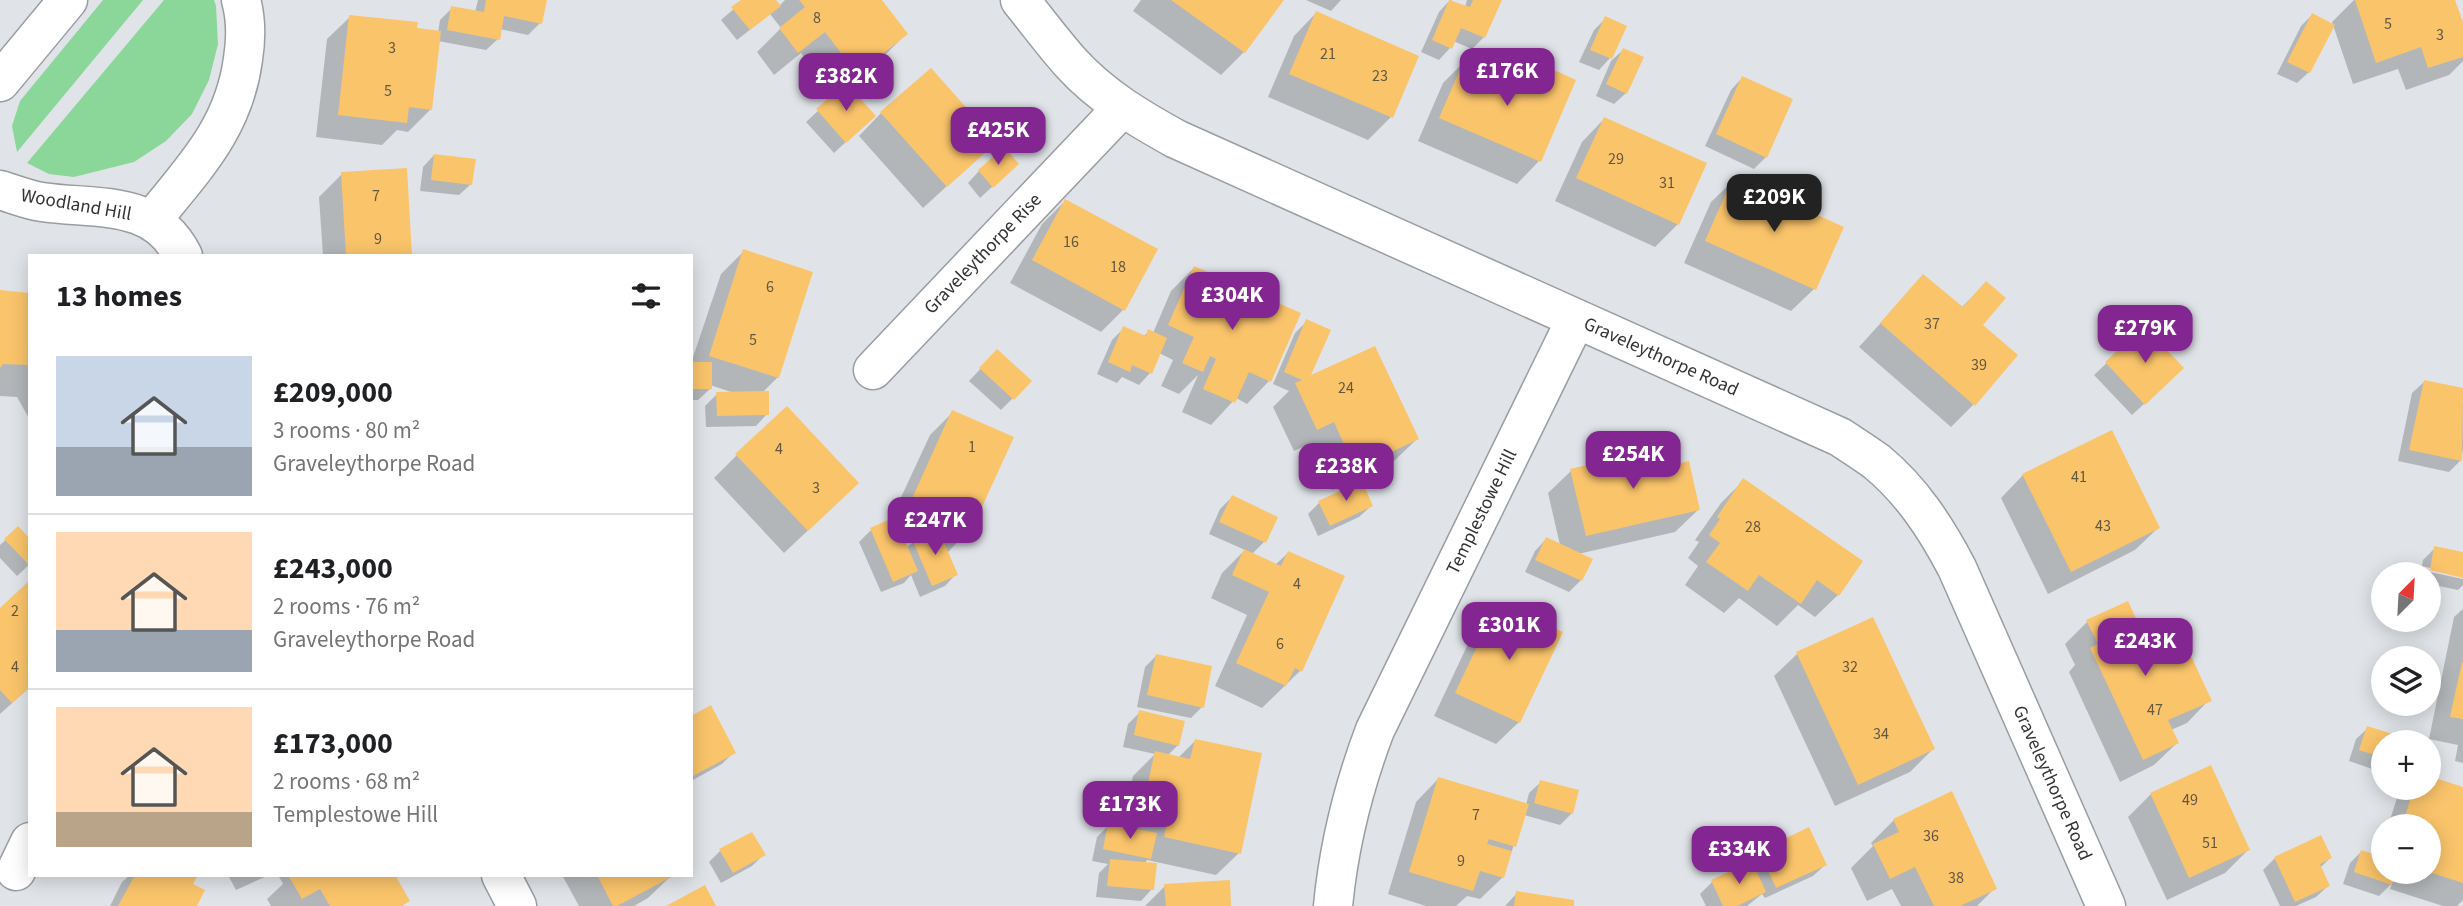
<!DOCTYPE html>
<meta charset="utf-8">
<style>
:root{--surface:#fff;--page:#f2f2f2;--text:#202124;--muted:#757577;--line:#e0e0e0;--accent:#842691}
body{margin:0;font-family:"Source Sans 3",sans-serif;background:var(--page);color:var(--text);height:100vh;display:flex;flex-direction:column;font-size:26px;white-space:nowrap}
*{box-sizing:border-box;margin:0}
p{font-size:23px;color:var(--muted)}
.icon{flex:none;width:38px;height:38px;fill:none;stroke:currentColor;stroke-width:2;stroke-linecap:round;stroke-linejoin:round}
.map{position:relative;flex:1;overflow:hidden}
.side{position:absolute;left:28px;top:254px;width:665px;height:623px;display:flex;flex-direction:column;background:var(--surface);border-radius:0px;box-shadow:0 4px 18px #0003}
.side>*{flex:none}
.needle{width:46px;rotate:24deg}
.fabs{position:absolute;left:2371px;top:562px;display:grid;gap:14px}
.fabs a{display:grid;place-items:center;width:70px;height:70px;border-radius:50%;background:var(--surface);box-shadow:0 4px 18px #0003;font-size:35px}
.price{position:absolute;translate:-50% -60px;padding:0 16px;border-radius:14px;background:var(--accent);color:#fff;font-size:23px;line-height:46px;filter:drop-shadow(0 2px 4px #0008)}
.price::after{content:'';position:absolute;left:50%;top:42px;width:21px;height:16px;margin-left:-10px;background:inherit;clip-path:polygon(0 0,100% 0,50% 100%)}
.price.active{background:#222;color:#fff}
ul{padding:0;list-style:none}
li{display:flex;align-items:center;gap:21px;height:175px;padding:0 28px}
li+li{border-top:2px solid var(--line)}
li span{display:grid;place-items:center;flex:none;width:196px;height:140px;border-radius:0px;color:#555}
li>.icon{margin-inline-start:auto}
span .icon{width:84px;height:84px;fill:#fffc;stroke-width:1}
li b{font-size:30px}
h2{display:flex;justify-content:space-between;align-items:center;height:84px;padding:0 28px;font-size:30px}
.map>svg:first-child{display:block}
.green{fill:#8ad799}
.shadow{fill:#0003;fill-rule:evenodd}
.building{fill:#fac46b}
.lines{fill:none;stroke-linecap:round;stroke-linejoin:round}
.minor-casing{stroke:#999da1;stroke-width:41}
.minor{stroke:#fff;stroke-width:38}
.labels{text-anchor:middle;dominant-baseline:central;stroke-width:5;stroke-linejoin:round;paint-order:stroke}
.number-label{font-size:16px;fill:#645742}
.street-label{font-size:19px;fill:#323335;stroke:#fff}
</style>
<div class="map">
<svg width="2463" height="906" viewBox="0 0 2463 906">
<rect width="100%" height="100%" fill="#e0e4e8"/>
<!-- green -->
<g class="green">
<polygon points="103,0 143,0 17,152 12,126 20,101"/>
<polygon points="164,0 214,0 216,6 218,44 209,80 192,114 166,141 134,162 74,177 49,174 27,163"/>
</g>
<!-- shadow -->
<g class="shadow">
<polygon points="478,0 545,0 540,23 528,35 500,29 498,39 486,50 438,41 431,109 408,132 397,130 382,145 316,137 327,39 350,17 438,33 440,20 452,8 475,12"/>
<polygon points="744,0 774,0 779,6 785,0 880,0 906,34 884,56 846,85 862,127 834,153 806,122 834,96 801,53 774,75 757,52 781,28 770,14 737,40 721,20"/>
<polygon points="1141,0 1281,0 1244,52 1221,75 1133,11"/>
<polygon points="1306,0 1341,0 1331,11"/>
<polygon points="1450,0 1465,7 1467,0 1500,0 1484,37 1472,49 1453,41 1450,48 1439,60 1421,52 1439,12"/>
<polygon points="2354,0 2454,0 2463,28 2463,61 2449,75 2406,90 2398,69 2353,84 2332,22"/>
<polygon points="1316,13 1391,117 1368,140 1268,97 1294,36"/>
<polygon points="2312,15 2309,72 2297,83 2277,74 2301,26"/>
<polygon points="1606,18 1624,27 1610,58 1599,70 1579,62 1594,30"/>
<polygon points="1623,50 1626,93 1614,104 1596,96 1611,61"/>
<polygon points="1466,60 1534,90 1552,71 1574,81 1539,161 1517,184 1418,141 1443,83"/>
<polygon points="1742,78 1766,157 1754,169 1705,146 1731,90"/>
<polygon points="881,113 995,142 923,208 859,136"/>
<polygon points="1604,119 1678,224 1655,247 1555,201 1582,142"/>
<polygon points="434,155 471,184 459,195 420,191 423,167"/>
<polygon points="979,171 1005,175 980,198 968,183"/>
<polygon points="342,174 410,256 323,256 319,197"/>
<polygon points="1734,180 1814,289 1791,311 1684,263 1711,202"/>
<polygon points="1065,201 1123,310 1101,332 1010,283 1042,224"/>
<polygon points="744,251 778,377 762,393 767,414 756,426 706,427 705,406 717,394 734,393 710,385 710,389 698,400 691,400 691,363 721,274"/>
<polygon points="1194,268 1269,381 1247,404 1236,398 1211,425 1182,412 1198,375 1179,394 1161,386 1173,360 1159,353 1150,373 1139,385 1122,377 1117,383 1097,374 1112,340 1124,328 1143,337 1149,331 1153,333 1171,291"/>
<polygon points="1923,276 1961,308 1986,283 1974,404 1951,427 1859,347"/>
<polygon points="0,292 30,295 30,420 17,397 0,396"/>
<polygon points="1307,321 1304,380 1417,439 1394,461 1332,490 1311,443 1294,451 1273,407 1289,391 1273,384 1295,333"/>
<polygon points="2144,328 2170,380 2132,415 2094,375"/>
<polygon points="986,363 1029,382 1001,410 969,381"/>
<polygon points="2424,382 2463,390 2463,449 2461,460 2449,472 2398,461 2412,393"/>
<path d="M 953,412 L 969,530 L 947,553 L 956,574 L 945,586 L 920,597 L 911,575 L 904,583 L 881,592 L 859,542 L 871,530 L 890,521 L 930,435 ZM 899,531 L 917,539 L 906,548 Z"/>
<polygon points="737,455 834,506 784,553 714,478"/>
<polygon points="1664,469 1698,510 1675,532 1578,554 1581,580 1569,592 1525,572 1535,551 1546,539 1560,545 1548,493 1571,471"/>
<polygon points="2023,475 2158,528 2135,550 2048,594 2001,498"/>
<polygon points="1743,481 1838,595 1815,617 1798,605 1777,626 1739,598 1724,613 1685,585 1698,566 1688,558 1699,542 1695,540 1721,503"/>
<polygon points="1232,497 1264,542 1252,554 1275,565 1288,553 1300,671 1262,708 1215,686 1247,615 1211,598 1222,573 1245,550 1209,534 1220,509"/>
<polygon points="1319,503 1371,506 1359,517 1318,536 1308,514"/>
<polygon points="18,529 30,564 17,576 0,558 0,545"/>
<polygon points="2435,548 2463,554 2463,576 2422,566 2423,560"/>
<polygon points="2421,570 2463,579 2463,585 2458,590 2429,584 2429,574 2420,574"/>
<polygon points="1498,604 1519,722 1496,744 1434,716 1476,627"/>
<polygon points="2463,609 2463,763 2455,761 2458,745 2429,739 2454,617"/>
<polygon points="0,610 30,687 0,714"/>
<polygon points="2087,622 2138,627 2171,667 2209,700 2187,723 2171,730 2177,743 2154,765 2120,782 2069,672 2075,665 2065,644"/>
<polygon points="1797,654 1933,749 1910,772 1835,806 1774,676"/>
<polygon points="1156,656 1202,707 1191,718 1137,707 1145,667"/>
<polygon points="1140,712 1178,745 1167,756 1178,758 1195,741 1239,853 1216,875 1147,860 1144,864 1152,889 1141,901 1096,897 1099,873 1108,864 1092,861 1097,837 1109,825 1122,828 1133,776 1155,754 1123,747 1128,724"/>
<polygon points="691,718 734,752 722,764 691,781"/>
<polygon points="2368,728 2406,742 2384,742 2384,773 2349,761 2356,739"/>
<polygon points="2429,778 2463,789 2463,900 2457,906 2443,906 2390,889 2392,883 2379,896 2343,884 2350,863 2361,852 2384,872 2429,872 2429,826 2388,826 2397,798 2407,788 2429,788"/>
<polygon points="1438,779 1526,805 1529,793 1541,782 1572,813 1560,825 1524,815 1503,877 1480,899 1467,896 1456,906 1426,906 1388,894 1416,802"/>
<polygon points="2151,794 2248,850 2225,873 2167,900 2128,817"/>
<polygon points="1894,820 1995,888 1977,906 1901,906 1892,889 1867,901 1851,868 1873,846 1871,843"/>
<polygon points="720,851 763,855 752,866 721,883 709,862"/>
<polygon points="1760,852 1825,865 1813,876 1765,898 1762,894 1747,906 1706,906 1700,894 1712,882 1749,864"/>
<polygon points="2275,858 2330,858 2320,868 2328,886 2316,897 2296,906 2280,906 2263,870"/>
<polygon points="130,875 196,875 191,885 195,906 110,906 122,882"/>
<polygon points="228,875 269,875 236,890"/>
<polygon points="278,875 393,875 408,901 402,906 271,906 267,899 283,884"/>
<polygon points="562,875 671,875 671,876 648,898 634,906 579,906"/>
<polygon points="1165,886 1229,906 1145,906"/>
<polygon points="1517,893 1572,906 1505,906"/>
</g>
<!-- building -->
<g class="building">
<polygon points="486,0 547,0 542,24 504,16 500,40 447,30 451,6 484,12"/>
<polygon points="741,0 776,0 781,6 750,30 731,7"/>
<polygon points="799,0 882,0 908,34 857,74 825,32 798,53 779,28 805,7"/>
<polygon points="1171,0 1284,0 1245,53"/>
<polygon points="1449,0 1470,7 1473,0 1502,0 1485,38 1461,28 1452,49 1432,40"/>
<polygon points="2355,0 2455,0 2463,22 2463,57 2428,68 2421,47 2376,63"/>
<polygon points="1316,11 1419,56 1393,118 1289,74"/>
<polygon points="2312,13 2335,25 2310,73 2287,62"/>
<polygon points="349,15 418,22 417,28 441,31 432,110 409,107 407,123 338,115"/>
<polygon points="1605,16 1627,26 1612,59 1590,50"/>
<polygon points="1623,48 1644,57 1627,94 1606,84"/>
<polygon points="1465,58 1543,92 1552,69 1576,80 1541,162 1439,118"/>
<polygon points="931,68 997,142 947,187 880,112"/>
<polygon points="1742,76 1793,99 1767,158 1716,134"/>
<polygon points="846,83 876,116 846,143 816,109"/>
<polygon points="1604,117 1707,163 1679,225 1576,178"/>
<polygon points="1004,147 1019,164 993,188 978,170"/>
<polygon points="434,154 476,159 472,185 431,180"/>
<polygon points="407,168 412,256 346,256 341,172"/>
<polygon points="1733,177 1844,227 1816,290 1705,241"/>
<polygon points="1065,199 1158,249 1125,311 1032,260"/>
<polygon points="743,249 813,272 779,378 709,356"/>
<polygon points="1194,266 1301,313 1271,382 1249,372 1235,403 1203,389 1216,359 1210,356 1203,372 1182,363 1194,337 1168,325"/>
<polygon points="1923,274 1963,307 1986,281 2006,298 1983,325 2018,355 1975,406 1880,323"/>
<polygon points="0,290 30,293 30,365 3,364 0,368"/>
<polygon points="1306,319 1331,330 1311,375 1375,346 1419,439 1355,469 1334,422 1317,430 1295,383 1302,380 1284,372"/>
<polygon points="1123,326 1146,336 1148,329 1167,338 1152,374 1132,365 1130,372 1108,362"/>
<polygon points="2144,326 2184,368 2145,405 2105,362"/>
<polygon points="997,349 1032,381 1014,400 979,368"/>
<rect x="691" y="362" width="21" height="27"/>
<polygon points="2424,380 2463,388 2462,461 2409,450"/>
<polygon points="769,391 769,415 717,416 716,392"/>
<polygon points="787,406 859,483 808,531 735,454"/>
<polygon points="952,410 1014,437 971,531 910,503"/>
<polygon points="2112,430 2160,528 2071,572 2022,474"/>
<polygon points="1661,448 1665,467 1689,461 1700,510 1586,536 1570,469"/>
<polygon points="1743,478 1863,561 1839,596 1817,580 1801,604 1759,575 1748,591 1706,562 1720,543 1709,535 1720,519 1717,517"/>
<polygon points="1362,481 1373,506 1330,526 1318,501"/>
<polygon points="1232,495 1278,517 1266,543 1219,522"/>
<polygon points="895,517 918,571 893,582 870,528"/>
<polygon points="18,526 30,539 30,566 4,539"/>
<polygon points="938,528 958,575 932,586 912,539"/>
<polygon points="1546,537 1593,559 1582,581 1535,560"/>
<polygon points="2434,546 2463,552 2463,578 2430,570"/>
<polygon points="1244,549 1281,566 1288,551 1345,576 1302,672 1295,668 1286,686 1236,663 1269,592 1232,575"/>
<polygon points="30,580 30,687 12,703 0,690 0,608"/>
<polygon points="2128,601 2139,625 2152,620 2172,664 2191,656 2212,701 2168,720 2179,743 2143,760 2090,648 2098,644 2086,620"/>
<polygon points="1498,602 1563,632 1520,723 1455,693"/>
<polygon points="1873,617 1935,749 1858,785 1796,652"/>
<polygon points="1156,654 1212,666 1204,708 1147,695"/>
<polygon points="2462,662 2463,662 2463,719 2450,717"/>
<polygon points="711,705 736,753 691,777 691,716"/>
<polygon points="1139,710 1185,721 1179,746 1134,735"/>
<polygon points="2367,726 2409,739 2408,742 2384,742 2384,758 2359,750"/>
<polygon points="1195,739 1262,753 1241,854 1164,837 1168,815 1142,810 1155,751 1190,759"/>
<polygon points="2211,765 2250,850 2189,878 2150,793"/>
<polygon points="2429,776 2463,787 2463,883 2429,872 2429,826 2425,826 2426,823 2405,816 2414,788 2429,788"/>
<polygon points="1438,777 1529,804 1516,847 1489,839 1487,844 1512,851 1504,878 1480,871 1473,891 1409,872"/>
<polygon points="1540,780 1579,790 1573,814 1534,803"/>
<polygon points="1952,791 1997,889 1960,906 1934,906 1915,867 1890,879 1873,844 1899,832 1893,819"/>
<polygon points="1108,823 1157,833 1151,859 1103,849"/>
<polygon points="1809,827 1827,865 1776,888 1759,851"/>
<polygon points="752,832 766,855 733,873 719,849"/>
<polygon points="2321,835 2332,858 2320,864 2330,886 2295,902 2274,857"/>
<polygon points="2361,850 2384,857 2384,872 2396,872 2392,885 2354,872"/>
<polygon points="1110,859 1157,863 1154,890 1107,886"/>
<polygon points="1752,861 1766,892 1737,906 1723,906 1711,880"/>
<polygon points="135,875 198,875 193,884 205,890 197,906 118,906"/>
<polygon points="288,875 395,875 410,901 401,906 330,906 320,889 302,899"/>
<polygon points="597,875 675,875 617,906 613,906"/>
<polygon points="1230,880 1231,906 1166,906 1164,884"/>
<polygon points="705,885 716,906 666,906"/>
<polygon points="1516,891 1574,900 1574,906 1514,906"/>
</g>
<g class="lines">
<!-- minor casing -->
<g class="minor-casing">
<g id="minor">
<path d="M 1020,0 C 1037,21 1053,43 1071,63 C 1101,96 1138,118 1176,139 L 1840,437 C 1852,445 1865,453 1877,462 C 1912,491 1936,528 1957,568 L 2106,906"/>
<polyline points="0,82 68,0"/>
<path d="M 0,190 C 14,194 28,200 42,202 C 96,210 154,198 183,256"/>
<path d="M 152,220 C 194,168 234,128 243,59 C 246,40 246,18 241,0"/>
<polyline points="873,370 1122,108"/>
<polyline points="16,871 30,842"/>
<polyline points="501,875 517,906"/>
<path d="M 1333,906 C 1339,844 1353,788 1375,730 L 1576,319"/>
</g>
</g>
<!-- minor -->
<use href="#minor" class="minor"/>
</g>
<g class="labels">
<!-- number labels -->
<g class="number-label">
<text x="817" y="18">8</text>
<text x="2388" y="24">5</text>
<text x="2440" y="35">3</text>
<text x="392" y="48">3</text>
<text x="1328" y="54">21</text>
<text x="1380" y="76">23</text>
<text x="388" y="91">5</text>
<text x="1616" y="159">29</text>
<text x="1667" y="183">31</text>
<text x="376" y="196">7</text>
<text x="378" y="239">9</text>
<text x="1071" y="242">16</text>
<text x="1118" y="267">18</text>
<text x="770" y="287">6</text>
<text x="1932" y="324">37</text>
<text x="753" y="340">5</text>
<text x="1979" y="365">39</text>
<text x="1346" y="388">24</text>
<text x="972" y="447">1</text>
<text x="779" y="449">4</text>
<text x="2079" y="477">41</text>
<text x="816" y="488">3</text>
<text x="2103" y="526">43</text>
<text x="1753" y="527">28</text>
<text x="1297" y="584">4</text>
<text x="15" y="611">2</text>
<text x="1280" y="644">6</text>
<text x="15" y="667">4</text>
<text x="1850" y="667">32</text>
<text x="2155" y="710">47</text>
<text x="1881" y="734">34</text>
<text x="2190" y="800">49</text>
<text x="1476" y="815">7</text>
<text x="1931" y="836">36</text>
<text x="2210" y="843">51</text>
<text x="1461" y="861">9</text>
<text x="1956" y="878">38</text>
</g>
<!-- street labels -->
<g class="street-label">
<text transform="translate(76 205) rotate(10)">Woodland Hill</text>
<text transform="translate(983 254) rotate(-46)">Graveleythorpe Rise</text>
<text transform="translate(1661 357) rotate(24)">Graveleythorpe Road</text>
<text transform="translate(1482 512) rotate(-64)">Templestowe Hill</text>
<text transform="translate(2052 783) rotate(66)">Graveleythorpe Road</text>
</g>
</g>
</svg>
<div class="fabs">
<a><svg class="needle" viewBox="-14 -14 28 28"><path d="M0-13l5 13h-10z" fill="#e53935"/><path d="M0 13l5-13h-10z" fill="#757577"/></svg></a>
<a><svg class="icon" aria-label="layers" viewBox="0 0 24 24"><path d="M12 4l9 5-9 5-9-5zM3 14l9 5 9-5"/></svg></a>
<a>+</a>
<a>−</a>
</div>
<b class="price" style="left:1507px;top:108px">£176K</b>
<b class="price" style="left:846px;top:113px">£382K</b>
<b class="price" style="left:998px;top:167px">£425K</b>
<b class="price active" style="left:1774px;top:234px">£209K</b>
<b class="price" style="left:1232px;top:332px">£304K</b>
<b class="price" style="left:2145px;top:365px">£279K</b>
<b class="price" style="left:1633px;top:491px">£254K</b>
<b class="price" style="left:1346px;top:503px">£238K</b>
<b class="price" style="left:935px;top:557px">£247K</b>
<b class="price" style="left:1509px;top:662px">£301K</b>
<b class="price" style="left:2145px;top:678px">£243K</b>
<b class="price" style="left:1130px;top:841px">£173K</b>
<b class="price" style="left:1739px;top:886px">£334K</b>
<section class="side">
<h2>13 homes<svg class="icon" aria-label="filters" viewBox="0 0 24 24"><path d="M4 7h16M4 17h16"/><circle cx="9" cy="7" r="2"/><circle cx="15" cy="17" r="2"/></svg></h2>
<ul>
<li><span style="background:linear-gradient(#c9d6e8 65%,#9aa5b1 0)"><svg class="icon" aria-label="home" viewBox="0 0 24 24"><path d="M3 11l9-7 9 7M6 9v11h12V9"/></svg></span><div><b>£209,000</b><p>3 rooms · 80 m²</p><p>Graveleythorpe Road</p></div></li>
<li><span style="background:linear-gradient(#ffd9b3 70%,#9aa5b1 0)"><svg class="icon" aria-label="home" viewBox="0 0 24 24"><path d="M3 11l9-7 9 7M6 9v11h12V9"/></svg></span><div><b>£243,000</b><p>2 rooms · 76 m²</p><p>Graveleythorpe Road</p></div></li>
<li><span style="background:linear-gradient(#ffd9b3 75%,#b9a48a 0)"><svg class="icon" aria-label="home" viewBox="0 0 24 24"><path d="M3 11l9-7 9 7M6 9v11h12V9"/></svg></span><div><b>£173,000</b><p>2 rooms · 68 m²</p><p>Templestowe Hill</p></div></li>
</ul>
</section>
</div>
